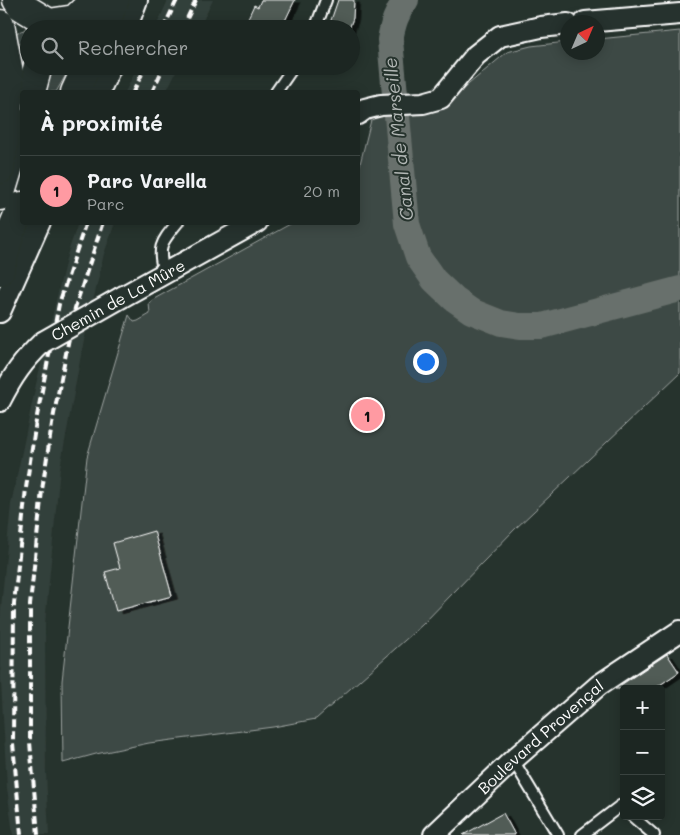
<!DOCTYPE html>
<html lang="fr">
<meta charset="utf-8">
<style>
:root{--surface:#1c2622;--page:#29322f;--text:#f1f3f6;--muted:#a0a5a5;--line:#3a4340;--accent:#ff9aa2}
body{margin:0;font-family:Mali,sans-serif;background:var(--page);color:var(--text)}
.controls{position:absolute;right:15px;bottom:15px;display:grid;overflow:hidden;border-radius:5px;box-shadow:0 2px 12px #0003}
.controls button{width:45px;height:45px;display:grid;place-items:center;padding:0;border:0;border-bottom:1px solid var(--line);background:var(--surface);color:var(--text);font:25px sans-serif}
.compass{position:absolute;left:560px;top:15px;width:45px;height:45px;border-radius:50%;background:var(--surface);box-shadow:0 2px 12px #0003;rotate:44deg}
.you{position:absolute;left:425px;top:361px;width:18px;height:18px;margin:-12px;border:4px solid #fff;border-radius:50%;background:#1a73e8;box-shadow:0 0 0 8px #1a73e833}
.badge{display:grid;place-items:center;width:32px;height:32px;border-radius:50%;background:var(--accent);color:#111;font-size:16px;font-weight:700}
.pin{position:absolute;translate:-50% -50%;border:2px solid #fff;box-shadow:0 1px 5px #0006}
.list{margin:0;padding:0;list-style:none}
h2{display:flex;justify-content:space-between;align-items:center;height:65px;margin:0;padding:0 20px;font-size:21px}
h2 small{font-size:16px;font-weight:400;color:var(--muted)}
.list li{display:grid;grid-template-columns:32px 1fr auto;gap:15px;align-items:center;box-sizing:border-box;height:70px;padding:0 20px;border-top:1px solid var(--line)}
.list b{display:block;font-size:19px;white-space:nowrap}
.list p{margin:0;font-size:16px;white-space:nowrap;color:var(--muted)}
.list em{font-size:16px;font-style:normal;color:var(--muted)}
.icon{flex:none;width:28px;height:28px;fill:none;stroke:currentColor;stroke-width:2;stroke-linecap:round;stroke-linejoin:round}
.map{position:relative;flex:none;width:680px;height:835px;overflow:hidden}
.search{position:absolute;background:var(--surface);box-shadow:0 2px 12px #0003;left:20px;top:20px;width:340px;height:55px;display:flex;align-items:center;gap:12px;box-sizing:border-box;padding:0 18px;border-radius:28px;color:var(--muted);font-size:19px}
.panel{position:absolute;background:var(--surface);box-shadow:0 2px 12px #0003;left:20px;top:90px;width:340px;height:135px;border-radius:5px}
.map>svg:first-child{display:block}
.built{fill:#333f3a}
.green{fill:#3e4944;stroke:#9ea4a2}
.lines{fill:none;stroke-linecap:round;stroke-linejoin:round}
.canal{stroke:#67706c;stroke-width:26}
.building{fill:#515c57;stroke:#fff;filter:url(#shadow)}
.service-casing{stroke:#fff;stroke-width:14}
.minor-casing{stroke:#fff;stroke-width:24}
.secondary-casing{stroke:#fff;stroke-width:31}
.motorway-casing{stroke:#fff;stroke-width:31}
.service{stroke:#26332d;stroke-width:10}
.minor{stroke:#26332d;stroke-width:20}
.secondary{stroke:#26332d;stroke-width:28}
.motorway{stroke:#26332d;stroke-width:28}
.rail{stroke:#fff;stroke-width:4;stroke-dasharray:8 4;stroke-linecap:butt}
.minor-bridge-casing{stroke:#fff;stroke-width:24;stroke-linecap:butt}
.minor-bridge{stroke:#26332d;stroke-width:20}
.labels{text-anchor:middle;stroke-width:4;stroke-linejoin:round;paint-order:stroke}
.street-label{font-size:16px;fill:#fff;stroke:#26332d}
.water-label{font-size:18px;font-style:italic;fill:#b3b8b6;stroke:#26332d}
</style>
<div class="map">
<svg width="680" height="835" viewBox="0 0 680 835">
<defs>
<filter id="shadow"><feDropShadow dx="5.5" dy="3" stdDeviation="0" flood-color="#0009"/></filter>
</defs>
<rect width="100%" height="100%" fill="#26332d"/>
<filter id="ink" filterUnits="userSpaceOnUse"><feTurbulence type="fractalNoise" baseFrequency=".02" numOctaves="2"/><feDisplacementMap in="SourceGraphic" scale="10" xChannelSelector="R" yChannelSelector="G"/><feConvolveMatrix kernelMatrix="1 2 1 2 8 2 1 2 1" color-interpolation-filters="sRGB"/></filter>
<g filter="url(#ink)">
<path class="built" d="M168,0H213L199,29H155Z
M138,66H179L166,92H125Z
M78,223H115L104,254L82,350L60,468L45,624L46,772L49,835H13L7,788L0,664V618L11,504L36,384L67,255Z"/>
<path class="green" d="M26,27L29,29V54L24,71L15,33L24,30Z
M680,31V373L515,529L422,625L316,719L273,727L149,743L96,754L63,763L62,681L87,457L129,315L134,322L138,321L150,314L149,303L154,299L292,223L358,222V172L373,112L457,94L507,52L531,46L567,42L568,52H598V39Z
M45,66H71L56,92H40Z"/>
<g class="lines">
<path class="canal" d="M406,0C396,13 393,24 390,40L407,224L418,257L434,280L454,299L471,311L501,323L520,326H542L680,289"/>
</g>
<path class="building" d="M261,0H295L281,29H243L254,5L258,7Z
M338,0H354L353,18L349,29H328Z
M154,531L172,596L116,611L105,572L120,568L113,543Z
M667,654L679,672L654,689H615Z
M503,813L515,835H463Z"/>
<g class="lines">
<g class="service-casing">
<path id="service" d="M315,29L326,0
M276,92L294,66
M164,275C158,246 159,245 178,222
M513,760L558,835
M632,816L654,835
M582,835L620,806L624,809"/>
</g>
<g class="minor-casing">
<g id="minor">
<path d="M585,22L680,14"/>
<path d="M126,29L137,0"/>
<path d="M99,92L111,66"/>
<path d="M358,114L365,109L381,105L423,103L441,98L476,55L500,36L541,27L568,24"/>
<path d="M122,297L257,222"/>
<path d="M0,312L40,222"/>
<path d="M0,401C12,377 23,361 43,342"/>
<path id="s1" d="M434,835L513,760L599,685L680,631"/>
</g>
</g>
<g class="secondary-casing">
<path id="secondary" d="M17,0L21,6L49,23L75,19L94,0
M104,29L115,0
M31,92L38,66
M75,92L87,66
M0,196L22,123
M0,271L10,234L22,206"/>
</g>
<g class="motorway-casing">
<path id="motorway" d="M0,24L10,78L7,126L0,170"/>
</g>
<use href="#service" class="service"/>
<use href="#minor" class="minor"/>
<use href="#secondary" class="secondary"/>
<use href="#motorway" class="motorway"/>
<path class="rail" d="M163,29L177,0
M182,29L196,0
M133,92L146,66
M152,92L164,66
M21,835L13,743L14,604L26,488L36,421L59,304L86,222
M38,835L30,742V605L42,490L52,424L75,308L103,222"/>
<g class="minor-bridge-casing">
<path id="minor-bridge" d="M43,342L122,297"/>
</g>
<use href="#minor-bridge" class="minor-bridge"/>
</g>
</g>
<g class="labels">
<g class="street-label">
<text transform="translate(118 300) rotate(-29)" y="6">Chemin de La Mûre</text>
<text dy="6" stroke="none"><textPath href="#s1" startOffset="145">Boulevard Provençal</textPath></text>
</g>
<g class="water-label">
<text transform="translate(399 139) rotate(-96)" y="6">Canal de Marseille</text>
</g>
</g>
</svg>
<div class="controls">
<button>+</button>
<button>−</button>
<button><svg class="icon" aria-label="layers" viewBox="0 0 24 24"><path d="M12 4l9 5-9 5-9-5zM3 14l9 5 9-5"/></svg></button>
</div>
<svg class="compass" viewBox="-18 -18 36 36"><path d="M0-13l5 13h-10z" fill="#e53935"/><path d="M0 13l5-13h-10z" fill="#a0a5a5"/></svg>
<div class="you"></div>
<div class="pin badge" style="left:367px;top:415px">1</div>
<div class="search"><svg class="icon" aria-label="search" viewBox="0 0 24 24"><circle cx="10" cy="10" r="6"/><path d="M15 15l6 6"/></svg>Rechercher</div>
<section class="panel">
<h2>À proximité<small></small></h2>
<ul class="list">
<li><span class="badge">1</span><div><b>Parc Varella</b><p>Parc</p></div><em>20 m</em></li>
</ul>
</section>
</div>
